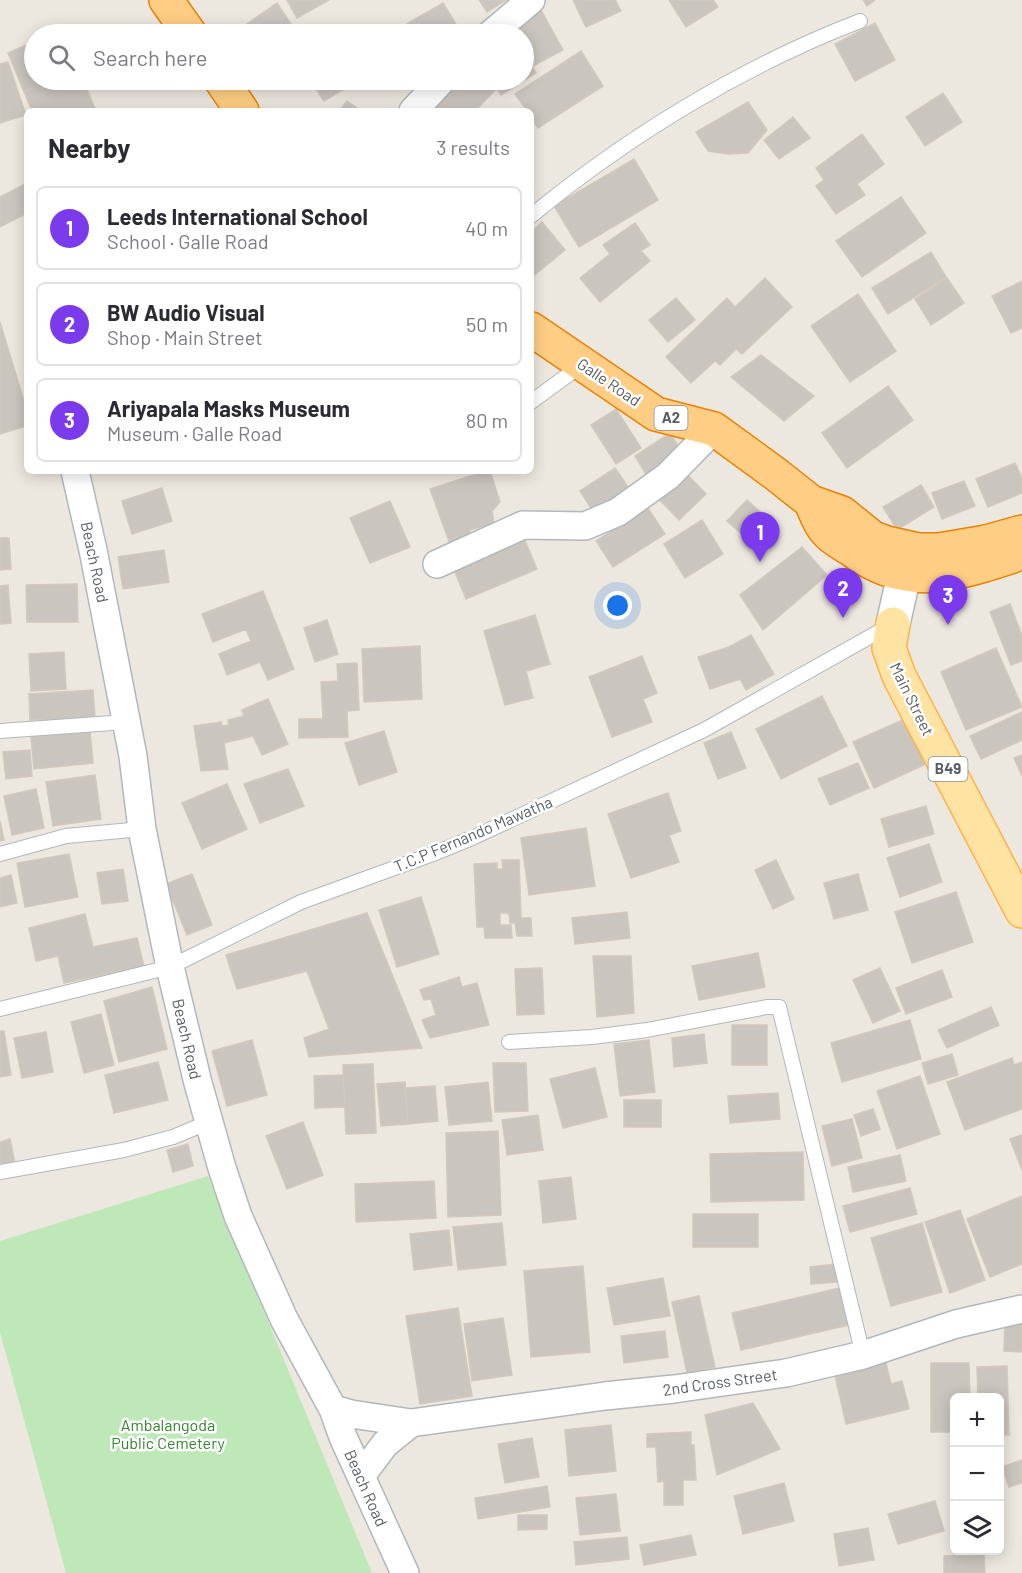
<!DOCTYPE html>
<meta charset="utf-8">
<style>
:root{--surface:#fff;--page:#f7f7f7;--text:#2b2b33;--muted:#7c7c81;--line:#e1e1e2;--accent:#7c3aed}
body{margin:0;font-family:Barlow,sans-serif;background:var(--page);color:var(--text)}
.controls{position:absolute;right:18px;bottom:18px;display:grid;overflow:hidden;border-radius:9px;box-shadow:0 3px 15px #0003}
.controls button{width:54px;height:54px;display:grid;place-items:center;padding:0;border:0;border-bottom:2px solid var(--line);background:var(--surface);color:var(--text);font:30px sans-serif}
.you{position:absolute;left:618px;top:606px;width:21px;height:21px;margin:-15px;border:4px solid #fff;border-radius:50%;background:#1a73e8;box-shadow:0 0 0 9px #1a73e833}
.badge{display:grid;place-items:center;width:39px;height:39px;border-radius:50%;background:var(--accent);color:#fff;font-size:20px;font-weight:700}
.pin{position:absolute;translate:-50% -50px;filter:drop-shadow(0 2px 3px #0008)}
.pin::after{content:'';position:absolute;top:32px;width:21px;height:18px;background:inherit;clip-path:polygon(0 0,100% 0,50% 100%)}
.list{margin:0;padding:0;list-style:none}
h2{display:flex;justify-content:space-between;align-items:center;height:78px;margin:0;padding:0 24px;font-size:26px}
h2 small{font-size:20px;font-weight:400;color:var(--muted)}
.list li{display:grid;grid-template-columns:39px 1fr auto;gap:18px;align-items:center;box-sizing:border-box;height:84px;margin:0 12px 12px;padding:0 12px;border:2px solid var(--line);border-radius:9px}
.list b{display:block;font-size:22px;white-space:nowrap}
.list p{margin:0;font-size:20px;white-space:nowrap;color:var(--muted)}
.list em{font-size:20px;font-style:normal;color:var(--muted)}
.icon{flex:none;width:33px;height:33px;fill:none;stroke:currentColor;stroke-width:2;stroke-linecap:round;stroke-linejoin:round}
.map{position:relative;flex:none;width:1022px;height:1573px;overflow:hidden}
.search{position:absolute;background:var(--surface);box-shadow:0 3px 15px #0003;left:24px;top:24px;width:510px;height:66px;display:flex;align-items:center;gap:15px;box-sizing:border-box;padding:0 21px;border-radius:33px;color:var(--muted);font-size:22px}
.panel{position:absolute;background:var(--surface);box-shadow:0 3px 15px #0003;left:24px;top:108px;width:510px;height:366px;border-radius:9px}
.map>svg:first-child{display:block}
.green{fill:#bfe8b8}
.building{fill:#cac5be;stroke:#d2c8bd;stroke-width:1.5}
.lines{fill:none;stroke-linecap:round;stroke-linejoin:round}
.lane-casing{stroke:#b2b7bc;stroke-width:16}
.street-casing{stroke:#b2b7bc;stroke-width:30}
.secondary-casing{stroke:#b1b7bc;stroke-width:36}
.primary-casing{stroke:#ffb146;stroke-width:36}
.highway-casing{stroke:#ec8100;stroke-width:36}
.lane{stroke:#fff;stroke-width:14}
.street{stroke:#fff;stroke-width:27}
.secondary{stroke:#fff;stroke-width:33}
.primary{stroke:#ffe3a2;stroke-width:33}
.highway{stroke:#ffce84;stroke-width:33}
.labels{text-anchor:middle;stroke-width:5;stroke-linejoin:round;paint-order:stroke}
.shield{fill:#fff;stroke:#8a8e91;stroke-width:1.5}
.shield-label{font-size:15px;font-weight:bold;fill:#585e62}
.street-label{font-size:16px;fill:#585e62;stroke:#fff}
.park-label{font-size:16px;fill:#34862c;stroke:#fff}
</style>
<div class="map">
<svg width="1022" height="1573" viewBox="0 0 1022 1573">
<rect width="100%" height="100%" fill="#ede8df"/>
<path class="green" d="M208,1176L372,1573H66L0,1332V1241Z"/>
<path class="building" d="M287,0H329L297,18Z
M479,0H506L487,12Z
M573,0H615L621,11L586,27Z
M669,0H713L718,7L686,27Z
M863,0H875L867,6Z
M277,3L295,30L288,34H250L244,26Z
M443,3L462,34H389Z
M541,10L563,50L533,66L524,49V34H515L511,27Z
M875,23L895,60L855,81L835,44Z
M235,26L242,34H224Z
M34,42V80H83L96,111H32L8,53Z
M581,51L603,86L538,128L531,118V111H527L515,94Z
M524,53L536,73L501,95L491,80H524Z
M8,62L26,115L0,123V64Z
M310,80H359L324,101Z
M383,80H406L389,89Z
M453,80H484L495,90L475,111H435L428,105Z
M943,93L962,122L925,146L906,117Z
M347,101L361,111H339Z
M748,102L767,130L748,153L728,154L708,151L696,132Z
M793,117L810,138L779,159L764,140Z
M862,134L884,164L857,184L865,195L836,214L816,186L824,180L816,168Z
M634,159L658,200L579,247L554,206Z
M27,183V213L0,227V197Z
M901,197L926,233L862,277L836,241Z
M542,222L565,250L531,278V232Z
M635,223L650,245L641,251L650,261L600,302L580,278L610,254L603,245Z
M931,252L946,277L888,314L872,288Z
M765,278L792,307L742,354L736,349L720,365L715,361L691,383L666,357L727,298L735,307Z
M947,278L964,303L931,325L915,299Z
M1022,281V328L1011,333L992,296Z
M858,294L896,351L850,382L811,326Z
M676,298L695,320L668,342L649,320Z
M0,322L27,411V426L0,434Z
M761,355L814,396L784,421L731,377Z
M888,386L913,420L847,468L822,433Z
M616,409L641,448L616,464L591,425Z
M670,433L683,454L647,476L635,456Z
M1015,463L1022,478V493L988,507L976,479Z
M615,468L632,493L596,516L580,491Z
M486,471H490L500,502L492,511L494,523L470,530L467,539L450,544L430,489Z
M684,471L706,494L679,520L657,497Z
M964,481L975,506L942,519L932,493Z
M921,485L934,507L897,530L883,507Z
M162,488L172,521L132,534L122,501Z
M747,500L773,523L754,545L727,521Z
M390,501L410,547L370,563L350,518Z
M648,508L665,534L613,567L596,541Z
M702,520L723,554L685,578L664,544Z
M523,536L537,569L466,599L452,565Z
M0,538H9L11,569L0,570Z
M802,547L827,575L763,630L740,595Z
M164,550L169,582L123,589L118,557Z
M77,584L78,622H27L26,585Z
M8,585L11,623L0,624V586Z
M263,591L294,669L268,680L260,662L227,675L219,654L251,641L246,629L213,642L202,614Z
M1010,604L1022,636V661L1011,665L990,612Z
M535,615L550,664L526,671L533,698L505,705L484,631Z
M327,620L338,654L315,662L304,628Z
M751,635L774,674L746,690L740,679L710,689L698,657L729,647Z
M420,646L422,699L364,702L362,649Z
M996,648L1022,707L966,730L941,672Z
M64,652L66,689L31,691L29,654Z
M642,656L657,693L643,699L652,722L612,737L589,677Z
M357,663L359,710L347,711L348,737L299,738V719H323L321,682L338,681L337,664Z
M93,690L95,717L30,720L29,694Z
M822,696L847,746L781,779L756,729Z
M268,699L288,744L262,755L253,736L224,743L228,769L201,771L194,726L221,722L222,726L229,725L228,720L244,716L242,710Z
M1022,712V740L981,759L970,736Z
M905,719L926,764L874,788L853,742Z
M90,731L93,763L34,769L31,737Z
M384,731L397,772L359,785L345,743Z
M731,732L746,768L718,779L704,743Z
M30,750L32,776L6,779L3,752Z
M1022,755V776L1014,758Z
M858,763L869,788L830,805L818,779Z
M288,769L304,806L260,823L244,784Z
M95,775L101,819L53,826L46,782Z
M227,784L247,829L202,849L182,803Z
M36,789L44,828L12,835L4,796Z
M668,793L681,831L669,835L679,862L631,878L608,814Z
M926,806L934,834L889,847L881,819Z
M0,821L4,840L0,841Z
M586,828L595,886L529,895L521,838Z
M929,844L942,882L900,897L887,858Z
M69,854L78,897L25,907L17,863Z
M502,860H519L521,918H531L532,936H517L515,923H510L509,913H500V925H511L512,938H485L484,927H477L474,864L497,863V869H503Z
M776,860L794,899L773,909L755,870Z
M123,869L128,901L102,904L97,873Z
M192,874L212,925L187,935L166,884Z
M858,874L868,910L834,919L824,883Z
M11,875L17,903L0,907V878Z
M956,892L973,942L912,963L895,912Z
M421,897L439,954L397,967L379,910Z
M627,912L630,938L575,944L572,918Z
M367,913L422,1048L309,1057L304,1038L329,1029L307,971L237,989L226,955Z
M85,914L93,947L137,938L144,966L64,983L58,956L36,961L29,928Z
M758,953L765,987L699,1000L692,966Z
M593,956H631L634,1013L597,1017Z
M542,968L544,1014L517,1015L515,969Z
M880,968L900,1011L873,1023L853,980Z
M942,970L952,997L906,1014L896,988Z
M459,977L462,987L477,983L489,1025L430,1038L422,1020L436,1015L431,999L424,1000L420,990Z
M152,987L167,1049L119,1062L104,1001Z
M991,1007L999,1025L947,1048L938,1030Z
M101,1014L114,1065L84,1073L71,1022Z
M910,1020L921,1059L842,1082L831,1043Z
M732,1025H767V1065H732Z
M0,1031H4L11,1075L0,1077Z
M46,1032L53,1072L22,1078L14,1038Z
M704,1034L707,1063L674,1067L672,1038Z
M252,1040L267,1095L227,1106L212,1051Z
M649,1040L655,1092L620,1096L614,1044Z
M952,1054L958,1075L928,1084L922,1063Z
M1012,1058L1014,1065L1022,1062V1109L965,1130L947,1082Z
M158,1062L168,1100L114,1113L105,1075Z
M493,1063H526L528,1111L495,1112Z
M373,1064L376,1133L346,1134L343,1065Z
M595,1068L607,1117L563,1128L550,1079Z
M343,1075L345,1107L315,1108L314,1076Z
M920,1076L940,1134L897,1149L877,1091Z
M405,1082L408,1124L381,1126L377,1084Z
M488,1082L492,1121L449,1125L445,1087Z
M435,1086L438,1121L408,1124L405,1088Z
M778,1093L780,1119L730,1123L728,1096Z
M624,1100H661V1127H624Z
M873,1109L880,1129L861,1136L854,1115Z
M538,1115L543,1150L507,1155L502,1120Z
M852,1119L862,1158L832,1166L822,1126Z
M303,1122L323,1175L287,1189L266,1136Z
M498,1131L501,1215L448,1217L446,1133Z
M1022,1135V1170L1010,1139Z
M10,1139L15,1164L0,1168V1142Z
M188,1144L193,1166L173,1172L167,1150Z
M803,1152L804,1200L711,1202L710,1154Z
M900,1155L906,1181L853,1192L848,1167Z
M571,1177L576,1219L543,1223L539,1181Z
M434,1181L436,1218L356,1222L355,1184Z
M910,1188L917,1214L850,1232L843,1206Z
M1022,1196V1264L990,1277L967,1219Z
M960,1210L985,1280L950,1293L925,1222Z
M693,1214H758V1247H693Z
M502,1223L506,1265L458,1270L453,1227Z
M922,1223L942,1292L891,1306L871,1238Z
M449,1230L452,1265L414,1270L410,1234Z
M837,1264L838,1282L811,1284L810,1267Z
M583,1266L590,1352L531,1357L524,1271Z
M663,1278L670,1316L614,1325L607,1288Z
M840,1288L849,1325L741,1350L732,1313Z
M699,1296L715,1367L687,1373L672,1302Z
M458,1308L472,1396L420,1404L406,1316Z
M503,1318L512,1375L472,1381L464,1324Z
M1005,1319L1022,1320V1352L1004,1351Z
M665,1331L668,1357L624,1363L621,1336Z
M885,1359L891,1384L902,1381L909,1409L846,1424L834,1371Z
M931,1363H969L970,1398H954V1432H931Z
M1007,1366L1009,1435H1000V1398H978L977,1367Z
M753,1403L780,1449L717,1475L705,1415Z
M611,1425L616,1471L569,1476L565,1430Z
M691,1432V1445H694L696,1480H683V1505H664V1481L658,1482L656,1447H647V1434Z
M532,1438L539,1477L505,1483L498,1444Z
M1022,1460V1483L1009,1487L1002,1467Z
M784,1483L794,1521L743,1534L734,1496Z
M547,1486L550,1507L478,1519L475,1498Z
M616,1494L620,1531L580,1535L576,1498Z
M935,1501L944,1531L898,1544L888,1514Z
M518,1515H547V1529L518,1530Z
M868,1528L874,1560L839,1566L834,1534Z
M691,1535L696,1555L644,1565L640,1545Z
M627,1537L629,1559L576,1565L574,1542Z
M984,1554L985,1573H944V1556Z"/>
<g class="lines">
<g class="lane-casing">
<path id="lane" d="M531,216C628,136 743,66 860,21
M531,402L583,364
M0,731L126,722
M0,854L66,836L142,829
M0,1009L170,967L301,902L433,854L472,838L704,730L889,626
M509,1042L592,1037L647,1030L767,1007H779L863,1355
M0,1172L124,1150L173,1137L209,1122"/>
</g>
<g class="street-casing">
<path id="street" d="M491,34L531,0
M413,111L442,80
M75,471L93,550L133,756L142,829L170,967L198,1083L222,1168L238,1216L284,1319L333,1409L343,1437L405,1573
M437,564L523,525L585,526L618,512L668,476L714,429
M333,1409L351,1414L411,1423L605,1396L674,1389L786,1373L863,1355L956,1324L1022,1309
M361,1476L385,1444L411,1423"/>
</g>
<g class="secondary-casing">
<path id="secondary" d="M893,624L904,575"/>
</g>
<g class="primary-casing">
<path id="primary" d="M893,624L889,648L899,676L1022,911"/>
</g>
<g class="highway-casing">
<path id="highway" d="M166,0L190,34
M221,80L242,111
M531,329L656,414L714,429L777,475L811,502L842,513L873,538L887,543L919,550H939L986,542L1022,532
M811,502C815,511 819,524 826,531C832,539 843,544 852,550C905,591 955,575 1013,556"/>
</g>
<use href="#lane" class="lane"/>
<use href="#street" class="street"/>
<use href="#secondary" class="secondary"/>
<use href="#primary" class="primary"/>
<use href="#highway" class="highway"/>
</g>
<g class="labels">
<g class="shield">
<rect x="654.5" y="406" width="33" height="24" rx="4.5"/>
<rect x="928.5" y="757" width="39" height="24" rx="4.5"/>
</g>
<g class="shield-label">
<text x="671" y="423">A2</text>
<text x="948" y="774">B49</text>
</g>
<g class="street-label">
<text transform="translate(609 382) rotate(34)" y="6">Galle Road</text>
<text transform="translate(95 562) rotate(78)" y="6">Beach Road</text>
<text transform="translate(912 699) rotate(64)" y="6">Main Street</text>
<text transform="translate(473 834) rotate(-23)" y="6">T.C.P Fernando Mawatha</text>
<text transform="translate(187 1039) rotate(77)" y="6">Beach Road</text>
<text transform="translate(720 1382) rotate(-8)" y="6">2nd Cross Street</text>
<text transform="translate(366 1488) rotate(66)" y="6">Beach Road</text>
</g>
<g class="park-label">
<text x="168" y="1431">Ambalangoda<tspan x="168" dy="18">Public Cemetery</tspan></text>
</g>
</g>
</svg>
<div class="controls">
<button>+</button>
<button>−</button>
<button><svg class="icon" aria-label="layers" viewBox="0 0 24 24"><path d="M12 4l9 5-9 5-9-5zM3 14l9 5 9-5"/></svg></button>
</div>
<div class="you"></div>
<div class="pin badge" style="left:760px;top:562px">1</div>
<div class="pin badge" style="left:843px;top:618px">2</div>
<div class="pin badge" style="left:948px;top:625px">3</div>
<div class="search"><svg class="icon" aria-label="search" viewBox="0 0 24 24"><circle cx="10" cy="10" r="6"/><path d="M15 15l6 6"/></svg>Search here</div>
<section class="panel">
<h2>Nearby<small>3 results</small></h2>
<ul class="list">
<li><span class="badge">1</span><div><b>Leeds International School</b><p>School · Galle Road</p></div><em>40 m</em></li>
<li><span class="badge">2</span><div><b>BW Audio Visual</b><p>Shop · Main Street</p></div><em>50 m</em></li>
<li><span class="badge">3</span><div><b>Ariyapala Masks Museum</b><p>Museum · Galle Road</p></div><em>80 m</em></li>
</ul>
</section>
</div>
